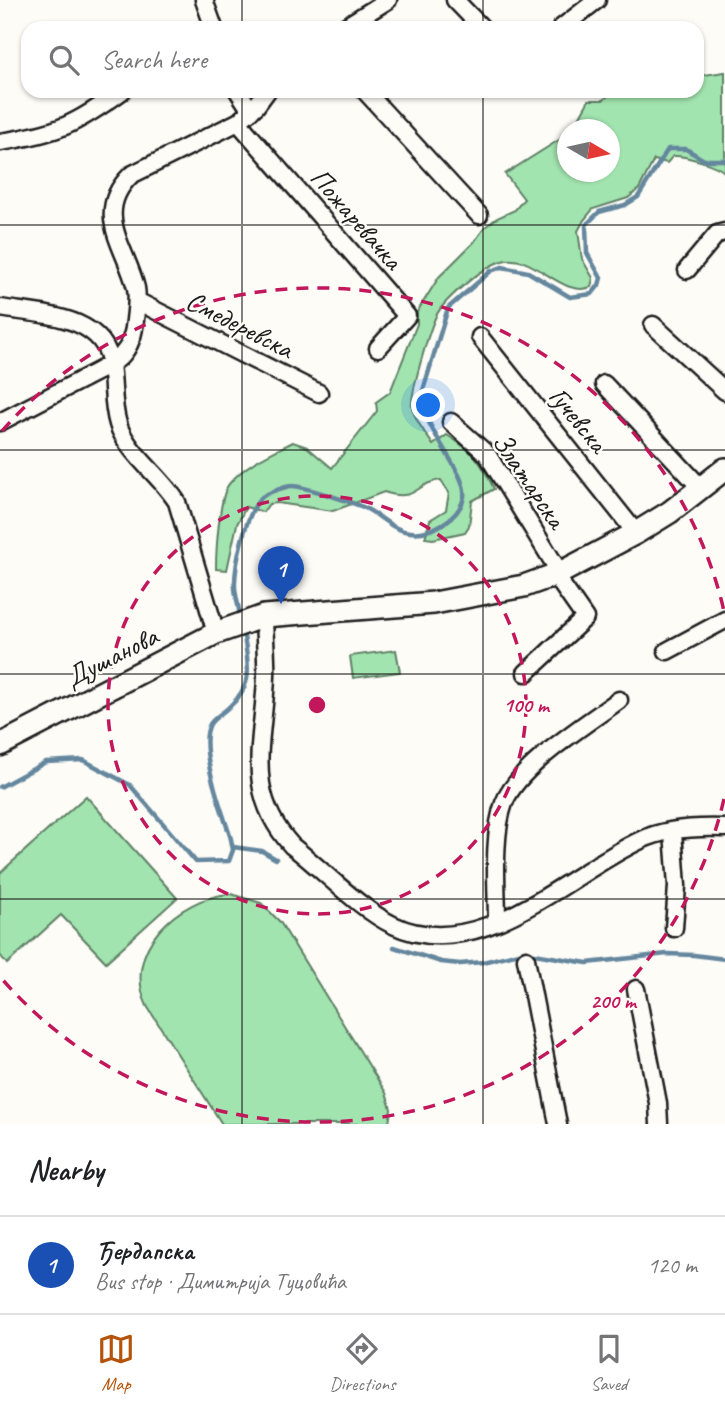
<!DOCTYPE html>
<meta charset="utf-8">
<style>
:root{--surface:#fff;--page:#f6f6f6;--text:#202124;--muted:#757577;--line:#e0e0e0;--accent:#b45309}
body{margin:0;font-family:Caveat,sans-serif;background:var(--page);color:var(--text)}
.compass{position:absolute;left:557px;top:119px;width:63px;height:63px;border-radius:50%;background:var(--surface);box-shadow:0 2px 5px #0004;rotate:99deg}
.you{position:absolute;left:429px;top:406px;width:24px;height:24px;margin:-18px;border:5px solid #fff;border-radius:50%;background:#1a73e8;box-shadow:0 0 0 10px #1a73e833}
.badge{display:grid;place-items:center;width:46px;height:46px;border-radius:50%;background:var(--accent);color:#fff;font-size:23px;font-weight:700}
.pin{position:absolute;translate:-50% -58px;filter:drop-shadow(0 2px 4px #0008)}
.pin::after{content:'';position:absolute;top:37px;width:24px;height:21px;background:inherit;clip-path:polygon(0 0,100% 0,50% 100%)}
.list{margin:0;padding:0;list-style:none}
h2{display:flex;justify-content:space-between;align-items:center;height:91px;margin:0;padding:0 28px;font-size:30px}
h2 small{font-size:23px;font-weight:400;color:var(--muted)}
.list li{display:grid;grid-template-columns:46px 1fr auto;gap:21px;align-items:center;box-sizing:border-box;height:98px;padding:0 28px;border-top:2px solid var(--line)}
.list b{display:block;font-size:26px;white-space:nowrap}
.list p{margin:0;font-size:23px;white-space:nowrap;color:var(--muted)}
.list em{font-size:23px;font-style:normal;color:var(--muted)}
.icon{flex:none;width:38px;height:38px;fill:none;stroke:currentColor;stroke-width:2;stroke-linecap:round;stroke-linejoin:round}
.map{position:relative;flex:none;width:725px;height:1124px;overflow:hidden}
.search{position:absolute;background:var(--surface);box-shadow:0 2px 5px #0004;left:21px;right:21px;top:21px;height:77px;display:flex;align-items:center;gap:18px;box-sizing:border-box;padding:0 24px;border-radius:21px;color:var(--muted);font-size:26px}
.sheet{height:189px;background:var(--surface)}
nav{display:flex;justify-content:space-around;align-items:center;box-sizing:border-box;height:98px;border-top:2px solid var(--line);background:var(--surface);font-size:19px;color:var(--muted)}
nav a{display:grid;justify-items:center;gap:4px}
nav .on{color:var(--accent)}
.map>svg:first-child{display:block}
.green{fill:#a2e4af;stroke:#5f8066;stroke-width:2}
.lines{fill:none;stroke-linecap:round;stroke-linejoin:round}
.stream{stroke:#65879e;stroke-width:4.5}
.minor-casing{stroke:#1c1c1c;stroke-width:21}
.tertiary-casing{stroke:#1c1c1c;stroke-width:26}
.minor{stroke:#fdfcf7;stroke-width:16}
.tertiary{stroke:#fdfcf7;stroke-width:21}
.grid{fill:none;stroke:#1c1c1c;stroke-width:2;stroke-opacity:0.55}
.ring{fill:none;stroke:#c2185b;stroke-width:3.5;stroke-dasharray:12 9}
.labels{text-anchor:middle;stroke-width:5;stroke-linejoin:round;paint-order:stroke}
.street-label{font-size:28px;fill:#1c1c1c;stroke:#fdfcf7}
.centre{fill:#c2185b;stroke:#fdfcf7;stroke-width:3.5}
.ring-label{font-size:21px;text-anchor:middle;font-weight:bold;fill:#c2185b;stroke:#fdfcf7;stroke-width:5;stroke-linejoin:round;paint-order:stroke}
</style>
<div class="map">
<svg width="725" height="1124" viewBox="0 0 725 1124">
<rect width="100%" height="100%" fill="#fdfcf7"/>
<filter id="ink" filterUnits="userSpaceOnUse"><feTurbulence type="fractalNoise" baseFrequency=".0143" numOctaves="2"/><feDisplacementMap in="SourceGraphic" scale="14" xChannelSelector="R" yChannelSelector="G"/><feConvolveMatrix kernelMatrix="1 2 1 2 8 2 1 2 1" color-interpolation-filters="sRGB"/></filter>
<g filter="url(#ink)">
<path class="green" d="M725,72V173C719,165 683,155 673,156L667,163L654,160L639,189L628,198L593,209L584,220L578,231L582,259L593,278L591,287C561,299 533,251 502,261C484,266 446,298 437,314C430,327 410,394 412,407C414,419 426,434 433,445L447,435C475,453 480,459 494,489L472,501L469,526L465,532L433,539L425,538L430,520L446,510L449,493L441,480C414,483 418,503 384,492L333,511L277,503L269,504L263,512L246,507L237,524L227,570L216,569C216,552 219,496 229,484C245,464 271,453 293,442L307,447L332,468L377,411L376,402L390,392L417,324V312L439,277L474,242L485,227L497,218L515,210L524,199L505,174L567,135L568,172H610V130L573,129L589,100H603L614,91H697V76Z
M396,650L400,672L353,678L350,656Z
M86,796L177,898L106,962L61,915L7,964L0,955V873Z
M231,894L261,903L280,922L386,1093L391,1109L389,1124H222L147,1006C121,951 178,897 231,894Z"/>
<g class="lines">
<path class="stream" d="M241,619C239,609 236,598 235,588C234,567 246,511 262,497C267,493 286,486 292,486C304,486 350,502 363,507C379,514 393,531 410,532C431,535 460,518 464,497C468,473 424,431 421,397L448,308L491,271L502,267L528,272L570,297L592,294L599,285L601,278L587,253L586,225L599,212L625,205L638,197L668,149H686L704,160H725
M0,787L46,762L83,760L130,785L196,862L229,861L233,850L231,839C223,812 197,749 210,724C214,718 225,711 230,706C255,684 248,661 243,631
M233,847L262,851L276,859
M394,947L441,962L460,964L483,962L523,952L587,963L667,954L694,955L725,959"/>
<g class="minor-casing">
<path id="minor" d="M204,0L214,28
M455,0L482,28
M343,28L388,0
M561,28L597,0
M238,91L251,111
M365,91L479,215
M238,122L407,316L378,348
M0,142C58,133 75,125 122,91
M687,270L717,234L725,232
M137,301L319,393
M0,308C40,315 104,314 111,365C114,385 112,405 118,424C127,453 161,476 177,502L216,633
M653,325L725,391
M480,337L636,533
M604,384L700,487
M0,422C27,408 54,394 81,380C95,372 112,366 122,355C131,345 134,333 135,320C136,310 138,299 136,288C126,247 92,213 131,175L238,122L256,106L267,91
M451,422L487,454L560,573
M264,616C264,636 267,656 266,676C264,741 242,791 292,846C322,869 361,910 393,925C479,966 567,874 641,840C666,828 698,827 725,828
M667,651L725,620
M526,673L585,618L555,575
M673,832L677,886L674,928
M497,922C497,887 492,836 504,803C518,766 587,724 619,700
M526,959L558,1124
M636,989L658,1103L659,1124"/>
</g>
<g class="tertiary-casing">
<path id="tertiary" d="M0,745L216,633L264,616L434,603L524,586L560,573L636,533L670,512L725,469"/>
</g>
<use href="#minor" class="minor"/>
<use href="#tertiary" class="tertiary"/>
</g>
</g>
<path class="grid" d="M242,0V28M483,0V28M242,91V1124M483,91V1124M0,225H725M0,450H725M0,674H725M0,899H725"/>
<g class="ring">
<circle cx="317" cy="705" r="209"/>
<path d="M724 799A418 418 0 0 1 2 979M2 431A418 418 0 0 1 724 611"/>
</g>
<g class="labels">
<g class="street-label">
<text transform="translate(357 218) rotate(49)" y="10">Пожаревачка</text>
<text transform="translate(240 324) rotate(27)" y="10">Смедеревска</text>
<text transform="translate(579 419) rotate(51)" y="10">Гучевска</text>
<text transform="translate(530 480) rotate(56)" y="10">Златарска</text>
<text transform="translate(111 656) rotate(-27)" y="10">Душанова</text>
</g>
</g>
<circle cx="317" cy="705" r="10" class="centre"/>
<g class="ring-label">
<text x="526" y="712">100 m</text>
<text x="613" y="1008">200 m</text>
</g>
</svg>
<svg class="compass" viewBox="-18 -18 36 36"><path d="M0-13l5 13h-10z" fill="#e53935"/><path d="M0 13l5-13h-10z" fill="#757577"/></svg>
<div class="you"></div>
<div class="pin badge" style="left:281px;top:604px;background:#1a4fb4">1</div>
<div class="search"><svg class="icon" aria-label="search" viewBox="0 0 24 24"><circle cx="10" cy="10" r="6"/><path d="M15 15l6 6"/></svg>Search here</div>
</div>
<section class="sheet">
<h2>Nearby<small></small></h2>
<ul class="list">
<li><span class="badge" style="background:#1a4fb4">1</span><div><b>Ђердапска</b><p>Bus stop · Димитрија Туцовића</p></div><em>120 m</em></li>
</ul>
</section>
<nav>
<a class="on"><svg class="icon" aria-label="map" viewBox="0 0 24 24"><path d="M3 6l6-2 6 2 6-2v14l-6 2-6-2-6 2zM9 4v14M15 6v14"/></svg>Map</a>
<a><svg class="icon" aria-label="directions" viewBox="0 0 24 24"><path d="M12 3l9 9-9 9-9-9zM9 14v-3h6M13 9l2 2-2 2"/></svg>Directions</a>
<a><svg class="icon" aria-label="saved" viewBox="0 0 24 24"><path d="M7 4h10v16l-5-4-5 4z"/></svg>Saved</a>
</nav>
